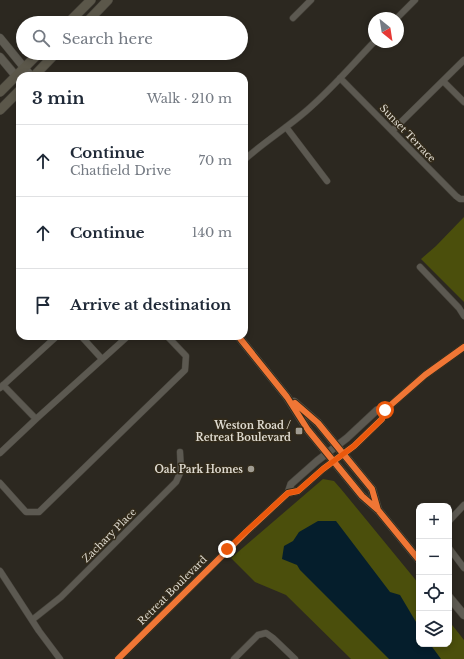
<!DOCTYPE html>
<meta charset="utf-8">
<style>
:root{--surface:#fff;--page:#f6f6f7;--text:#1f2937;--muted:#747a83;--line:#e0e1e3}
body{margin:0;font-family:"Libre Baskerville",serif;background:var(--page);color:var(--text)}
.controls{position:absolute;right:12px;bottom:12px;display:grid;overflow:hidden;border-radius:8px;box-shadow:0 2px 6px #0003}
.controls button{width:36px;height:36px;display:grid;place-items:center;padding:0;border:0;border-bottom:1px solid var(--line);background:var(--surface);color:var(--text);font:20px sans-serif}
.compass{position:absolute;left:368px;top:12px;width:36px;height:36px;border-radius:50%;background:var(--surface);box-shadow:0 2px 6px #0003;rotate:150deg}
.stop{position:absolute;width:12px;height:12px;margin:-9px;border:3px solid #ea580c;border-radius:50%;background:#fff}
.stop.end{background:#ea580c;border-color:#fff;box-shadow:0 1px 4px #0008}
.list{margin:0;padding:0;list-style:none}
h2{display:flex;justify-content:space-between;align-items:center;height:52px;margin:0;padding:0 16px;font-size:17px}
h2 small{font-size:13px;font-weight:400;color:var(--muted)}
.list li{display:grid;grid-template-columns:26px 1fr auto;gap:12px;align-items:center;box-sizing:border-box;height:72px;padding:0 16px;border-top:1px solid var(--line)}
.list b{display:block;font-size:15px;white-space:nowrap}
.list p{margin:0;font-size:13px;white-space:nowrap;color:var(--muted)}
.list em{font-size:13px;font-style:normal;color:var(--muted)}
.icon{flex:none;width:22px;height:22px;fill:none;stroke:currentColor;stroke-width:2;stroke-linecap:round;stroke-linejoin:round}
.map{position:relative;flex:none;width:464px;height:659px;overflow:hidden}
.search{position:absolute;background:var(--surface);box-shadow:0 2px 6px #0003;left:16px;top:16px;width:232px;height:44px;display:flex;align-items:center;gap:10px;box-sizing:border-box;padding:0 14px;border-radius:22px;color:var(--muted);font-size:15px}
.panel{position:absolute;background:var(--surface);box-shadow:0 2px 6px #0003;left:16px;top:72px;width:232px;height:268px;border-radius:12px}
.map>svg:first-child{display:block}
.green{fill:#4b4f0c}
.water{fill:#051e2c}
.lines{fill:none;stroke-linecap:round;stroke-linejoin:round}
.minor-casing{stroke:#48453d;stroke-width:7}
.tertiary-casing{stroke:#48453d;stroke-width:8}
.secondary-casing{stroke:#48453d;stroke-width:9}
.primary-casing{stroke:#48453d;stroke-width:10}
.minor{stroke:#5c5951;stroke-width:6}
.tertiary{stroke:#5c5951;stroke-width:7}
.secondary{stroke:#5e5b52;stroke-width:8}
.primary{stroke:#5b574a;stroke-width:9}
.cycleway-casing{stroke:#322a1a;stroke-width:8}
.cycleway{stroke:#f07635;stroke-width:6}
.route{stroke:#ea580c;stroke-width:5}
.poi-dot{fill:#a09c92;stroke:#322a1a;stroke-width:1.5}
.labels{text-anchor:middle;stroke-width:3;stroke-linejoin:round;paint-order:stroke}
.street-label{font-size:10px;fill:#dedad0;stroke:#322a1a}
.poi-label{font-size:10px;font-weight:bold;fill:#dedad0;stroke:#322a1a;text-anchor:end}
</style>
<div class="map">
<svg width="464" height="659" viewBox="0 0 464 659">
<rect width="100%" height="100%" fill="#2c2820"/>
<path class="green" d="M464,217V302L421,259L436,246Z
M323,479L334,481L341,489L419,584V644H449V621L464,640V659H351L286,595L255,582L231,558Z"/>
<path class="water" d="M318,521H336L390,592L400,595L419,627V644H430L441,659H389L300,570L297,565L282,559L284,546L293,541L299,532Z"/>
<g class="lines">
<g class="minor-casing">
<path id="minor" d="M293,18L311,0
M397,18L415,0
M340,78L456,196L460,199H464
M443,81L464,102
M286,127L327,181
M392,131L464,60
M244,160C263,143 285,129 305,112C330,91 351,66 374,42
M420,267L459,308L464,316
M81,336L102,359
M3,385L36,419
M0,388L57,336
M0,453L36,419L128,336
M0,483L26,512H39L185,370L186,356L167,336
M449,521L464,505
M449,548L464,568
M0,571L39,631L60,659
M32,620L61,597L176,482L181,471L180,452
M234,659L258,635L266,633L273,638L295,659"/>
</g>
<g class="tertiary-casing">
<path id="tertiary" d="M288,493L291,484L317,461L347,438L377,410H385
M118,659L246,532L288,493L298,491L323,469L354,446L382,419L385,410L425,375L464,347"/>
</g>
<g class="secondary-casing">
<path id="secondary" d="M0,38L31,76
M0,57L20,81
M238,336L287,397L308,430L362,496L378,510L419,560
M294,402L318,423L372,489L378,510
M449,597L464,615"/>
</g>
<g class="primary-casing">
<path id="primary" d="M68,23L91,0
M86,23L108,0
M34,76L56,53
M0,92L39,53
M0,110L20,90"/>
</g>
<use href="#minor" class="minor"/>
<use href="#tertiary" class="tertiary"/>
<use href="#secondary" class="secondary"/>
<use href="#primary" class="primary"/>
<g class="cycleway-casing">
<path id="cycleway" d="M238,336L287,397L308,430L362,496L378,510L419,560
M295,403L318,423L372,489L378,510
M118,659L246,532L288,493L298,491L323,469L354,446L382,419L385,410L425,375L464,347"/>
</g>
<use href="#cycleway" class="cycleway"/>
</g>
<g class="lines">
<path class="route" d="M227,549L288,493L298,491L323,469L354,446L382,419L385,410"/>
</g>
<g class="poi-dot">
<rect x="295" y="427" width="8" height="8" rx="2"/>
<circle cx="251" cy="469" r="4"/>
</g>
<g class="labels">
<g class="street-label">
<text transform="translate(408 133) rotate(46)" y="4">Sunset Terrace</text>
<text transform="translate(109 535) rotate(-45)" y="4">Zachary Place</text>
<text transform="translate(172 590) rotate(-45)" y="4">Retreat Boulevard</text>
</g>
<g class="poi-label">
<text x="291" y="429">Weston Road /<tspan x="291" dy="12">Retreat Boulevard</tspan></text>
<text x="243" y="473">Oak Park Homes</text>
</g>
</g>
</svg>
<div class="controls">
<button>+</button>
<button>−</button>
<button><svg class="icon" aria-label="locate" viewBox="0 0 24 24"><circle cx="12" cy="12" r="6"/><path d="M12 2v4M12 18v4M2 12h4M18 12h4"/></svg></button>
<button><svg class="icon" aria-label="layers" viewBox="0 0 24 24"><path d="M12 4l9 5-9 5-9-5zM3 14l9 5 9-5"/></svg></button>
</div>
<svg class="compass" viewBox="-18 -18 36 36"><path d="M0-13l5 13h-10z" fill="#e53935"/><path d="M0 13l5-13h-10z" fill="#747a83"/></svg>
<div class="stop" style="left:385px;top:410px"></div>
<div class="stop end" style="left:227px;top:549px"></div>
<div class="search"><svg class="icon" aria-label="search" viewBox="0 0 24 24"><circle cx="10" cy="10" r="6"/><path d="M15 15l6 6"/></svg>Search here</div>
<section class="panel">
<h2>3 min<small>Walk · 210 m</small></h2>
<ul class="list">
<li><svg class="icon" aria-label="ahead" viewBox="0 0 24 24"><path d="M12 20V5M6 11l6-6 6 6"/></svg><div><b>Continue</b><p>Chatfield Drive</p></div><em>70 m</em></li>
<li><svg class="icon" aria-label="ahead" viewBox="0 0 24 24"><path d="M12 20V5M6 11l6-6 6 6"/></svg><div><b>Continue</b></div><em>140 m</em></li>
<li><svg class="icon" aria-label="arrive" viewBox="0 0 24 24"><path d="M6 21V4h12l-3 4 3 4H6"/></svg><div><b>Arrive at destination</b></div></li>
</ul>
</section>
</div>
